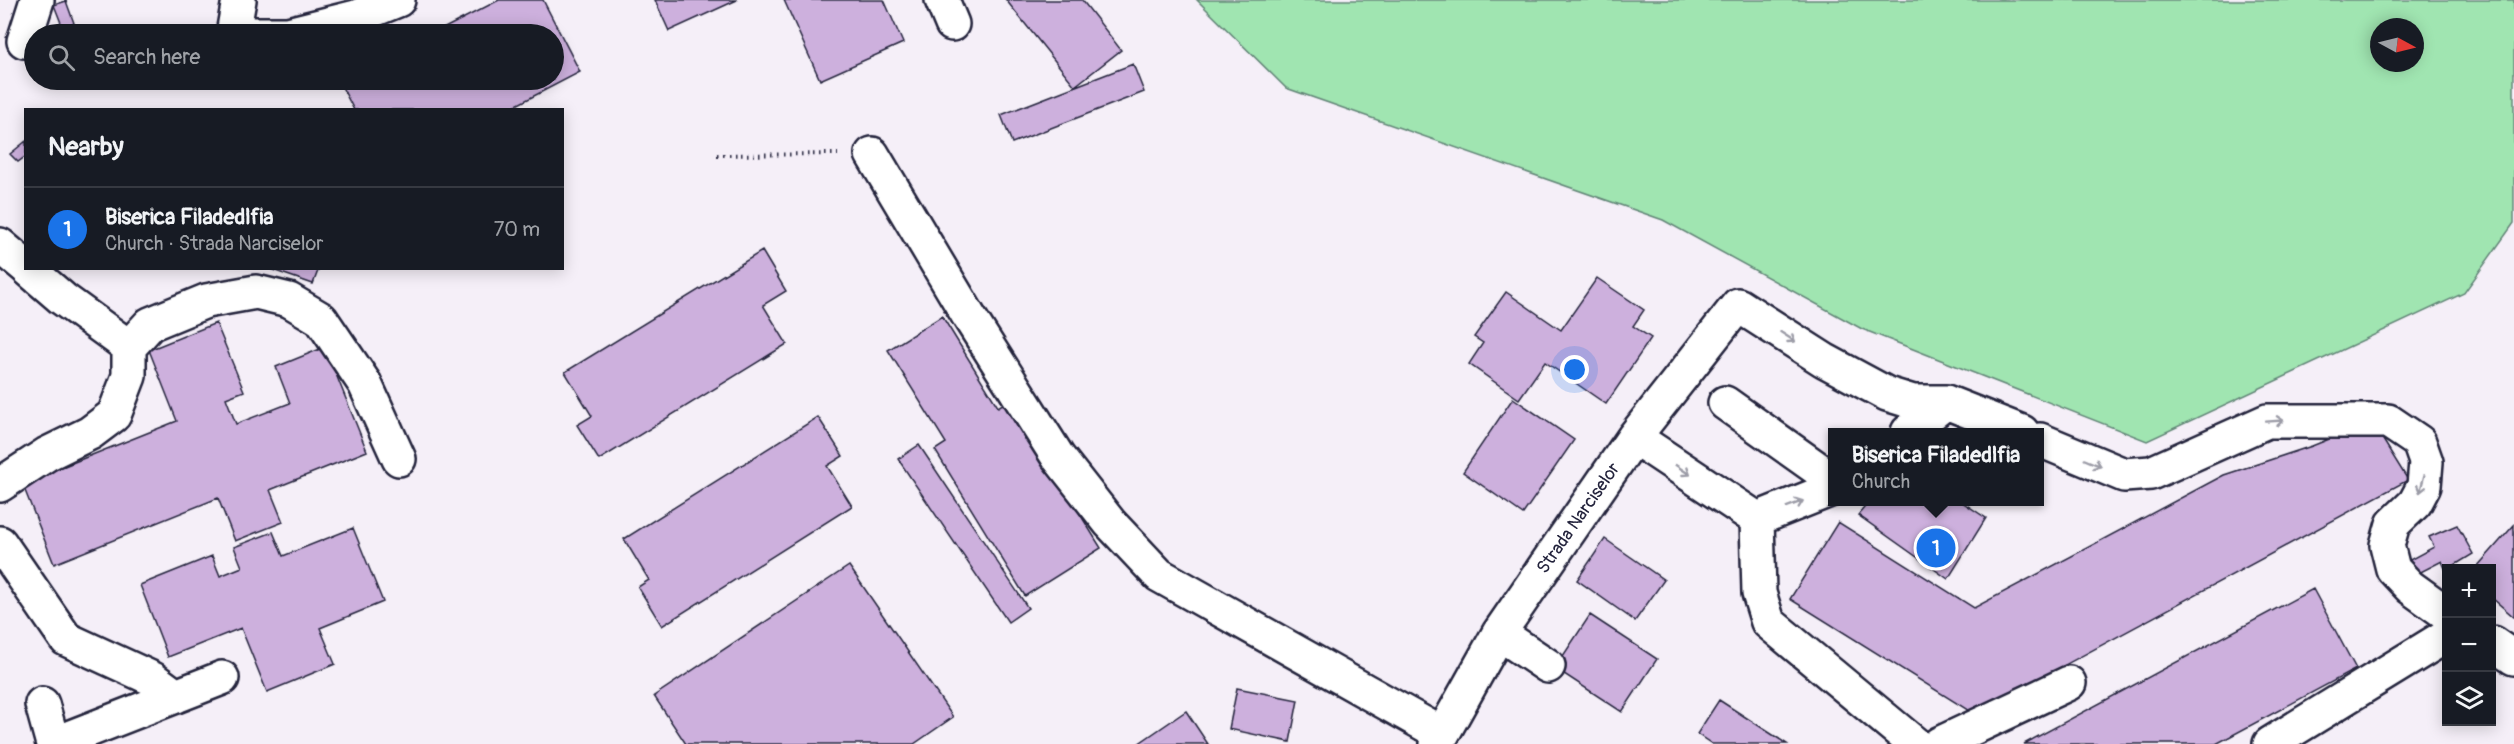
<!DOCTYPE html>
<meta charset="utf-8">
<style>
:root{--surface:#171b24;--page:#242831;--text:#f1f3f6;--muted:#9ea1a6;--line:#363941;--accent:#1a73e8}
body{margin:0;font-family:Pangolin,sans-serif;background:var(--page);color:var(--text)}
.controls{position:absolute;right:18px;bottom:18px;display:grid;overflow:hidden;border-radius:0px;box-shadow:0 3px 15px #0003}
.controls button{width:54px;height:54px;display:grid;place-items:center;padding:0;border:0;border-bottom:2px solid var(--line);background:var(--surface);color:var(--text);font:30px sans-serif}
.compass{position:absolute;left:2370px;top:18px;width:54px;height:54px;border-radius:50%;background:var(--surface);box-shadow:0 3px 15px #0003;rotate:97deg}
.you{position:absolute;left:1575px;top:370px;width:21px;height:21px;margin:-15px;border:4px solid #fff;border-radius:50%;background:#1a73e8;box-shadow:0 0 0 9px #1a73e833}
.badge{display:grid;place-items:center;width:39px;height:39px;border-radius:50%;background:var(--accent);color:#fff;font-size:20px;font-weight:700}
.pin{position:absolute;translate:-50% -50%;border:3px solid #fff;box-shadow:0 2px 6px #0006}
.popup{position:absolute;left:1828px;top:428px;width:216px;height:78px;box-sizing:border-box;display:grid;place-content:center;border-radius:0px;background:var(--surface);filter:drop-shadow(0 2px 4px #0005);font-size:20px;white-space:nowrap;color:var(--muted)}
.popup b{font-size:22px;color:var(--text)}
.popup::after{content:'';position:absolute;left:50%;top:100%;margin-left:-12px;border:12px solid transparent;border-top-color:var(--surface)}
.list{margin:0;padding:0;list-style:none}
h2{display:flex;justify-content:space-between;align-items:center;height:78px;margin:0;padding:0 24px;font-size:26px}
h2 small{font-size:20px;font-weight:400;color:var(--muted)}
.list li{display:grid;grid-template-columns:39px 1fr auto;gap:18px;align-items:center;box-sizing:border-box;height:84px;padding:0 24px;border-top:2px solid var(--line)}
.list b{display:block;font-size:22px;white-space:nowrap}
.list p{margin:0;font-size:20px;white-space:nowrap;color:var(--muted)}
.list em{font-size:20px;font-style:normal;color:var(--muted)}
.icon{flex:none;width:33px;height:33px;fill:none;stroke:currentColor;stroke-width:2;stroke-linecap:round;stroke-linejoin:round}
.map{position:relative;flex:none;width:2514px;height:744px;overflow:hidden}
.search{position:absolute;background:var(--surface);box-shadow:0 3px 15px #0003;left:24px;top:24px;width:540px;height:66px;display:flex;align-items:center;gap:15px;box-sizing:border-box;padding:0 21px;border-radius:33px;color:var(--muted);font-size:22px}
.panel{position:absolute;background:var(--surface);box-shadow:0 3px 15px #0003;left:24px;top:108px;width:540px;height:162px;border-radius:0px}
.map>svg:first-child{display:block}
.green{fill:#a0e5b1;stroke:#618476;stroke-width:1.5;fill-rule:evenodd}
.building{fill:#cdb0dd;stroke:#22223b;stroke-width:1.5}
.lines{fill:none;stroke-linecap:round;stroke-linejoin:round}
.minor-casing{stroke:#22223b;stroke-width:38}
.path{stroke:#22223b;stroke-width:4;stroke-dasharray:1.5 4.5;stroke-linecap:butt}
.minor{stroke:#fff;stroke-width:33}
.oneway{stroke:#9c9ca7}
.labels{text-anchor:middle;stroke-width:4.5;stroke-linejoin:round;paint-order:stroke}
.street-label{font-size:18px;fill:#22223b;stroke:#fff}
</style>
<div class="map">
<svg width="2514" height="744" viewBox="0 0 2514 744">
<rect width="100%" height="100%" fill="#f5eff8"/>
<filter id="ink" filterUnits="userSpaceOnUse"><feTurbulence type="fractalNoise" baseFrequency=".0167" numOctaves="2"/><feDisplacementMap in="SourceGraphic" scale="12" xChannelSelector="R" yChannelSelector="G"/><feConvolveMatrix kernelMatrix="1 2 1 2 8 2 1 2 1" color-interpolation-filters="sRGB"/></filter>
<g filter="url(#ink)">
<path class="green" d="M1197,0H2514V223L2464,293L2147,441L1862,329L1663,220L1286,88ZM2379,27H2415V63H2379Z"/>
<path class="building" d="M499,0H543L580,72L507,110H354L340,83L346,80H554V34H433Z
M655,0H737L669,31Z
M784,0H884L903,43L820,80Z
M1006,0H1082L1121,50L1075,86Z
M66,1L74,23L63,28L54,5Z
M1133,64L1144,92L1012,143L1001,115Z
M26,141V156L18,162L10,154Z
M762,251L786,291L763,305L787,344L599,460L577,425L592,416L565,372Z
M267,268H319L313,284Z
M1597,278L1644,310L1633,326L1651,338L1606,404L1545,362L1519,399L1469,364L1483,343L1474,337L1506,292L1561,330Z
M942,316L998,407L1009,400L1101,548L1025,596L935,450L946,443L888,350Z
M216,323L244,391L226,398L236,424L290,403L276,367L325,347L367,451L270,490L283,522L235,541L218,498L54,564L22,483L177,421L149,350Z
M1513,398L1574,440L1523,514L1463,472Z
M818,417L843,456L827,466L852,506L662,626L638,587L649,580L624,539Z
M2372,422L2408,480L1974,714L1790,599L1838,522L1974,608L2224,475L2312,446Z
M919,445L1028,608L1008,622L898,459Z
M1869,502H1962L1986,518L1948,579L1858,515Z
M2457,525L2473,554L2450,568H2446V571L2442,561L2411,577L2404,563L2434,547L2429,537Z
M2514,525V617L2492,598V568H2476Z
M353,528L383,602L320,628L335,664L267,692L241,628L168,657L140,585L212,556L220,576L242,567L234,547L273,532L283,556Z
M1605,539L1664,580L1635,621L1577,580Z
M849,566L953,717L914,744H686L654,696Z
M2313,589L2356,669L2216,744H2024Z
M1590,615L1657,659L1622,712L1555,668Z
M1237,688L1298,700L1290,742L1229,729Z
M1719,700L1787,744H1712L1697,734Z
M1186,711L1208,744H1138Z"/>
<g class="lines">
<g class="minor-casing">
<path id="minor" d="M942,0L952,24
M233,34L239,0
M243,34H288L356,17L398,0
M24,41L37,0
M872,154L968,315L1058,457L1110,523L1159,575L1442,734
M0,245L26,267
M27,268L63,299L129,347
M1725,403L1832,479
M1908,432L1946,402
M1634,437L1757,519
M2040,440L2124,475L2151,473L2267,421H2388L2419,442L2426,462L2424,486L2415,503L2393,524L2387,545L2393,569L2410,587L2446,613
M0,485L47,454L90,433L114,415L129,376V347L150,324L206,301L256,292L289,300L321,319L365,384L399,459
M1757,519L1759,593L1768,622L1915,744
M1757,519L1832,489
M0,543L66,639L153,679L176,696
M1499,633L1548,666
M2492,643L2514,658
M42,704L53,744
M53,744L222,678
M1437,744L1499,633L1634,437L1738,305L1824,360L1887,394L1913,402H1946L2022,432
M1939,744L2069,683
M2270,744L2446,636"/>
</g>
<path class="path" d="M717,155L838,154"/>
<use href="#minor" class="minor"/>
</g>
<defs><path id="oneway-shaft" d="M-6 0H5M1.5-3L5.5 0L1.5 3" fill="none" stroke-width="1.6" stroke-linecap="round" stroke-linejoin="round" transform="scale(1.5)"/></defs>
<g class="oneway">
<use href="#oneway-shaft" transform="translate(1788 337) rotate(33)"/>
<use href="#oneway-shaft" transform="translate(2275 421) rotate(-4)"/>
<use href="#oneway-shaft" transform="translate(2093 463) rotate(23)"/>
<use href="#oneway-shaft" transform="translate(1683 470) rotate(34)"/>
<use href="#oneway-shaft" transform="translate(2422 484) rotate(105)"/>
<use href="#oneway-shaft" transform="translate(1795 504) rotate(-21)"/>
</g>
</g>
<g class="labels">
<g class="street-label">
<text transform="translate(1578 518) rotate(-55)" y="6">Strada Narciselor</text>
</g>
</g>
</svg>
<div class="controls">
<button>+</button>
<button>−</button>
<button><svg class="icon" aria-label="layers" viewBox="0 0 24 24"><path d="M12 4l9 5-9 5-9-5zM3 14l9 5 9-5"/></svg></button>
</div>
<svg class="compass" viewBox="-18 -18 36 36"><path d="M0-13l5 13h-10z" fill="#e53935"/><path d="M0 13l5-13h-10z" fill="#9ea1a6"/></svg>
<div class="you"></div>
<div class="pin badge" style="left:1936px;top:548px">1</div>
<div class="popup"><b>Biserica Filadedlfia</b>Church</div>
<div class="search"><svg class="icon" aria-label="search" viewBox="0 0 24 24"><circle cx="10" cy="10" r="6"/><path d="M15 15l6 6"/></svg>Search here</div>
<section class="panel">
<h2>Nearby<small></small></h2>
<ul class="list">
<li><span class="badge">1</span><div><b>Biserica Filadedlfia</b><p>Church · Strada Narciselor</p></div><em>70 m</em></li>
</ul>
</section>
</div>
